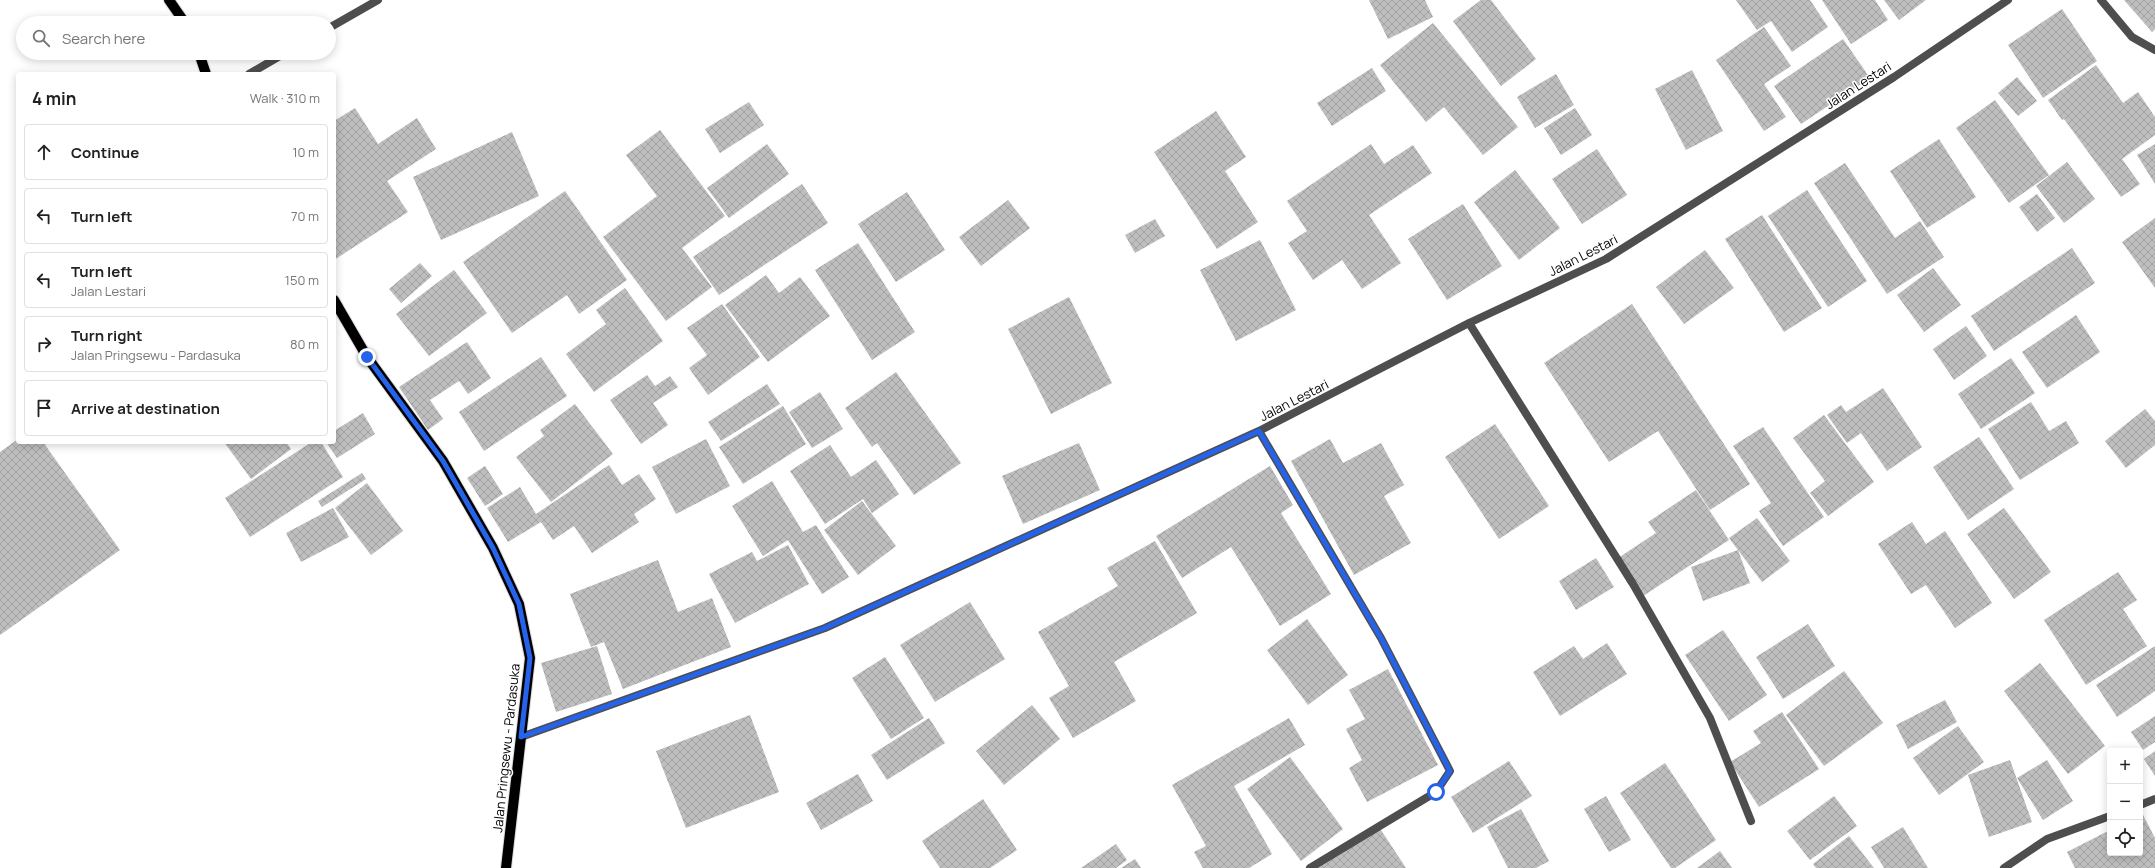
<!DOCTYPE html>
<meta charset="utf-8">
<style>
:root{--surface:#fff;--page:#f6f6f6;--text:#222;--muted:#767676;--line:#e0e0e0}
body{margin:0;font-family:Manrope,sans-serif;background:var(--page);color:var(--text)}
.controls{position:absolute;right:12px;bottom:12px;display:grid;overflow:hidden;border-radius:4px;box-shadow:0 2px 10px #0003}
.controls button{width:36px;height:36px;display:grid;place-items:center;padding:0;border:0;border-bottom:1px solid var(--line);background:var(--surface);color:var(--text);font:20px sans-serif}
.stop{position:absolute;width:12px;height:12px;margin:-9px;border:3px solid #2563eb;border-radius:50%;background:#fff}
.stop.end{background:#2563eb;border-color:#fff;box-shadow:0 1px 4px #0008}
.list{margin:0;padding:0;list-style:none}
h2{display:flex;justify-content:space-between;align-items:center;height:52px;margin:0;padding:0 16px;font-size:17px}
h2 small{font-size:13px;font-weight:400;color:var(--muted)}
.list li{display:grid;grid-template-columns:26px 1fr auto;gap:12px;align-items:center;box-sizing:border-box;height:56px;margin:0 8px 8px;padding:0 8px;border:1px solid var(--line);border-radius:4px}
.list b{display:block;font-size:15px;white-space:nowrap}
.list p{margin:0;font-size:13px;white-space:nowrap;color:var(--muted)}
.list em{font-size:13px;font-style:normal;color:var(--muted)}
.icon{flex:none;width:22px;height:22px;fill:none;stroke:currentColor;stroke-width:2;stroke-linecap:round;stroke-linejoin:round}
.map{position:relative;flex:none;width:2155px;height:868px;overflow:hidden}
.search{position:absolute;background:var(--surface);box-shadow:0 2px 10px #0003;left:16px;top:16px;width:320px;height:44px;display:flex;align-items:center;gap:10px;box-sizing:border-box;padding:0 14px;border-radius:22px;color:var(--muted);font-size:15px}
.panel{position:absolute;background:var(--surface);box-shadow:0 2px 10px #0003;left:16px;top:72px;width:320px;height:372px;border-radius:4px}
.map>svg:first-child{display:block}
.building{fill:url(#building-cross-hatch)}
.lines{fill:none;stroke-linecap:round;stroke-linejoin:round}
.primary-casing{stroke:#dbdbdb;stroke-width:12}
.street{stroke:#4e4e4e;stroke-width:8}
.primary{stroke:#000;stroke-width:10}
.route{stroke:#2563eb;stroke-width:5}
.labels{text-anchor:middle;stroke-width:3;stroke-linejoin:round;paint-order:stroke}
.street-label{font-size:13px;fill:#000;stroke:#fff}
</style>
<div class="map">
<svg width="2155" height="868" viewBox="0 0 2155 868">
<defs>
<pattern id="building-cross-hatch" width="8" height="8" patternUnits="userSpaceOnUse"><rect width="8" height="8" fill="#bebebe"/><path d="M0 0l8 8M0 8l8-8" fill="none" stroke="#a2a2a2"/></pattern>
</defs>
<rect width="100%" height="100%" fill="#fff"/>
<path class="building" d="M1369,0H1425L1433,17L1388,39Z
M1481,0H1491L1536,59L1501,86L1453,21Z
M1736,0H1810L1828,27L1792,52L1771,21L1757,30Z
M1822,0H1875L1888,20L1851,44Z
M1884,0H1926L1899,20Z
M2124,0H2155V29L2152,32Z
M2062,9L2097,61L2043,98L2008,45Z
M1433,23L1518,127L1483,155L1444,107L1426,122L1380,65Z
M1764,27L1791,66L1764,84L1786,117L1764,131L1716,60Z
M1843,39L1870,78L1801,124L1774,86Z
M2096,65L2123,103L2138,92L2155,117V135L2122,159L2140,184L2121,197L2064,119L2062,120L2048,100Z
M1372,68L1386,91L1332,126L1317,103Z
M1692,70L1723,131L1686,150L1655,89Z
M1556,74L1574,105L1535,128L1517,97Z
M2017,77L2037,101L2018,116L1998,93Z
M1995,100L2049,175L2009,203L1956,128Z
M749,102L764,125L720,153L705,129Z
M355,108L378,144L417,118L436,149L387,181L408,212L334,260V121Z
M1575,108L1592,135L1561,155L1544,128Z
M1216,111L1246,157L1225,171L1258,222L1217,249L1154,152Z
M660,130L725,216L682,248L712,287L666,321L603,237L657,196L626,155Z
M512,132L539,196L441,240L413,177Z
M1939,139L1976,197L1927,228L1890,171Z
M767,144L789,174L729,218L707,188Z
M1371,144L1384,164L1413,145L1432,173L1369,215L1401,263L1362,289L1342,260L1313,280L1288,243L1307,231L1287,201Z
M2155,144V184L2137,155Z
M1597,149L1627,195L1582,224L1552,179Z
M2067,162L2095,199L2064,223L2036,186Z
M1845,163L1895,238L1920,221L1944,257L1887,294L1814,183Z
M1515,170L1560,228L1519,260L1474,202Z
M802,184L828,223L719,295L693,257Z
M1807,190L1867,281L1828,307L1768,216Z
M565,191L627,280L579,314L567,295L512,333L463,262Z
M907,192L945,250L896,282L858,224Z
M2037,194L2055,218L2037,232L2019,207Z
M1008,200L1030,228L981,266L959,237Z
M1463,204L1502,266L1447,300L1408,239Z
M1762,215L1822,308L1784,332L1725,239Z
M2155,218V288L2122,242Z
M1155,219L1165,236L1135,253L1125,235Z
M1260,240L1296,310L1236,341L1200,270Z
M858,243L915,332L872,360L815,270Z
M2072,248L2095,283L1994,351L1971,316Z
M1705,250L1734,288L1684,324L1656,287Z
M420,263L432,276L401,303L389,289Z
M1933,268L1961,305L1924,332L1897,295Z
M454,270L487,313L429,356L396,314Z
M766,275L779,293L800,277L830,316L768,362L725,305Z
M625,288L663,341L594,392L566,354L606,324L596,310Z
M1069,297L1112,383L1051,414L1008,329Z
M722,304L760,357L708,395L689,368L707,355L687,328Z
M1632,304L1750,484L1710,510L1658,431L1609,462L1544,363Z
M2076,315L2100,352L2047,388L2022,352Z
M1966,326L1987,356L1954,380L1933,349Z
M467,342L491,378L468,394L459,381L430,400L443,419L428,430L399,387Z
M541,357L567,396L484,451L459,412Z
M2011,358L2035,393L1981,429L1958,394Z
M896,372L961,463L914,495L877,443L872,447L845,408Z
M647,375L655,386L670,376L678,387L653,403L668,425L641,444L610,400Z
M767,384L780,404L721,441L708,422Z
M1883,388L1922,447L1887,471L1861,433L1847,443L1827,415L1841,405L1846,412Z
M820,392L843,429L812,448L789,412Z
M2031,402L2049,431L2066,421L2079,443L2020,480L1988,429Z
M575,404L613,454L551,502L516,457L544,436L540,430Z
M783,406L806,444L743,484L719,447Z
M2145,409L2155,421V445L2126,468L2105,441Z
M363,413L375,434L337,458L326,442H334V431Z
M1824,415L1874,482L1828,516L1810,493L1825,481L1793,438Z
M1495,424L1549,506L1499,539L1445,457Z
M1763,427L1824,517L1783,546L1759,511L1771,503L1733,446Z
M1979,437L2014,489L1968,520L1933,467Z
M18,439V442H43L120,550L0,635V452Z
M706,439L730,486L676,514L652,467Z
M1330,439L1343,463L1381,443L1404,485L1384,496L1411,543L1354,575L1291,461Z
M224,442H286L291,449L251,479Z
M312,442H321L343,477L250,537L225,498Z
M1079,443L1100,490L1023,524L1002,476Z
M830,445L851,477L876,460L899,494L872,513L863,499L825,524L790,471Z
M609,465L622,485L639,474L656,499L634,514L639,522L592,553L574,526L553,540L541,522L508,542L487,508L520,487L536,514Z
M485,466L503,494L485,506L467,478Z
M1270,466L1293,505L1281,513L1331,594L1280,626L1231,547L1182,578L1156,536Z
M362,473L366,479L322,507L318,501Z
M772,481L803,532L816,525L849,577L822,594L788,540L763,556L732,506Z
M367,483L403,531L371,555L335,508Z
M1696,490L1729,540L1643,596L1618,558L1656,533L1648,522Z
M862,501L896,546L858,575L824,530Z
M333,508L349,537L301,562L286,533Z
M2004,508L2051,572L2014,599L1967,534Z
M1757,518L1790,561L1762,582L1738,550L1750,583L1703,601L1691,567L1738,550L1729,538Z
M1912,522L1926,544L1945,531L1992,603L1955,628L1926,585L1911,594L1878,544Z
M1155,541L1197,613L1114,662L1136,701L1073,738L1049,698L1069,686L1038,632L1118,586L1107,568Z
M788,545L809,584L735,623L709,574L752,552L757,561Z
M1596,558L1614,587L1576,610L1559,581Z
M658,560L678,612L712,598L731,647L623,689L604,642L591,647L570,594Z
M2118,572L2137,600L2123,609L2147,646L2086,685L2044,620Z
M970,602L1005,659L935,702L900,645Z
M1307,619L1348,675L1308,705L1267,650Z
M1808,624L1835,666L1783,699L1756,657Z
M1723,630L1767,695L1729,721L1685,655Z
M1607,643L1627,674L1560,716L1533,672L1574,646L1583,659Z
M597,646L612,694L556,712L541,663Z
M2155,646V691L2117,717L2096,685Z
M885,657L924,718L891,739L852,678Z
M2040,663L2105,746L2068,774L2004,691Z
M1388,669L1438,765L1367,802L1349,768L1362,760L1346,729L1365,719L1349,690Z
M1844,671L1883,723L1824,766L1786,715Z
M1945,700L1957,722L1908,749L1896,725Z
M1032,705L1060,739L1004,785L976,751Z
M1782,712L1819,769L1759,807L1730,762L1761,743L1753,731Z
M750,715L779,792L686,828L656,751Z
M2155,716V742L2143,750L2131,732Z
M929,718L945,743L887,780L871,755Z
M1289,718L1305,745L1234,786L1272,854L1249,868H1203L1194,852L1206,846L1172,785Z
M1958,726L1984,762L1939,795L1913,758Z
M2155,751V776L2144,759Z
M1290,757L1343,829L1301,861L1247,789Z
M2010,760L2032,822L1989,837L1968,775Z
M2047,760L2073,801L2043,820L2017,778Z
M1509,761L1532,796L1473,833L1451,797Z
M1665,763L1716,840L1675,868H1671L1620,793Z
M858,774L873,801L821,830L806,803Z
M1606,796L1631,840L1609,852L1584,809Z
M1834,796L1857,826L1810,860L1787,831Z
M983,799L1017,850L990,868H940L922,841Z
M1521,809L1549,861L1536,868H1508L1487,827Z
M2142,813L2155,838V868H2075L2067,852L2110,830V853H2140V814Z
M1379,827L1406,868H1315Z
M1903,827L1928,868H1884L1871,847Z
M1849,836L1874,868H1816L1813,864Z
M1116,844L1127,860L1116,868H1081Z
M1720,851L1732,868H1697Z
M1135,859L1141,868H1121Z"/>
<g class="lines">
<g class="primary-casing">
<path id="primary" d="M169,0L185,23
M199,53L206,74
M334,300L367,357L443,461L493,548L519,604L530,658L506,868"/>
</g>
<path class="street" d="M2101,0L2132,37L2155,50
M329,28L378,0
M249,74L285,53
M1469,323L1633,584L1710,718L1751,821
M1259,431L1381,638L1450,771L1436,792L1310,868
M521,737L825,628L1259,431L1469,323L1606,259L1894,77L2008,0
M2140,805L2155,799
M2004,868L2047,839L2110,816"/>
<use href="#primary" class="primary"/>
</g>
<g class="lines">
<path class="route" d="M367,357L443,461L493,548L519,604L530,658L521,737L825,628L1259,431L1381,638L1450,771L1436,792"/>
</g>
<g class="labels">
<g class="street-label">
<text transform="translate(1858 85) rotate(-33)" y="5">Jalan Lestari</text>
<text transform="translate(1583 255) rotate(-27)" y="5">Jalan Lestari</text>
<text transform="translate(1294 400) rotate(-27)" y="5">Jalan Lestari</text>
<text transform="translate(506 748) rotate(-84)" y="5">Jalan Pringsewu - Pardasuka</text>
</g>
</g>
</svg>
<div class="controls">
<button>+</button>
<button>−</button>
<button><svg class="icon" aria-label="locate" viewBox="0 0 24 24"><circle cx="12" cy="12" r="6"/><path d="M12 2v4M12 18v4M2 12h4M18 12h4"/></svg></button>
</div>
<div class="stop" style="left:1436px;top:792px"></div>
<div class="stop end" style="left:367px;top:357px"></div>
<div class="search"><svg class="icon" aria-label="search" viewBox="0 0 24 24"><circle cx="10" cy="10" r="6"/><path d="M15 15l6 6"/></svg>Search here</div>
<section class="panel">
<h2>4 min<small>Walk · 310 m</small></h2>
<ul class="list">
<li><svg class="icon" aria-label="ahead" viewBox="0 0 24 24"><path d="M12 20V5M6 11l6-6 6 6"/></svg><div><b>Continue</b></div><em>10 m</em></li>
<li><svg class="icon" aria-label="left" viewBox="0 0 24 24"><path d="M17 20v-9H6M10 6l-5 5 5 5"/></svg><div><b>Turn left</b></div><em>70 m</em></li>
<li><svg class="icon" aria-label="left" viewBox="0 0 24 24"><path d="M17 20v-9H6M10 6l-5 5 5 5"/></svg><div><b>Turn left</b><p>Jalan Lestari</p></div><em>150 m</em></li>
<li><svg class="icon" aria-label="right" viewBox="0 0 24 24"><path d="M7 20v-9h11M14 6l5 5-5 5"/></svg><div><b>Turn right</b><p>Jalan Pringsewu - Pardasuka</p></div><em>80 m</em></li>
<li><svg class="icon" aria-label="arrive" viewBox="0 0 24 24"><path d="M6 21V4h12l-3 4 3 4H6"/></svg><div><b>Arrive at destination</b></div></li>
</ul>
</section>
</div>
